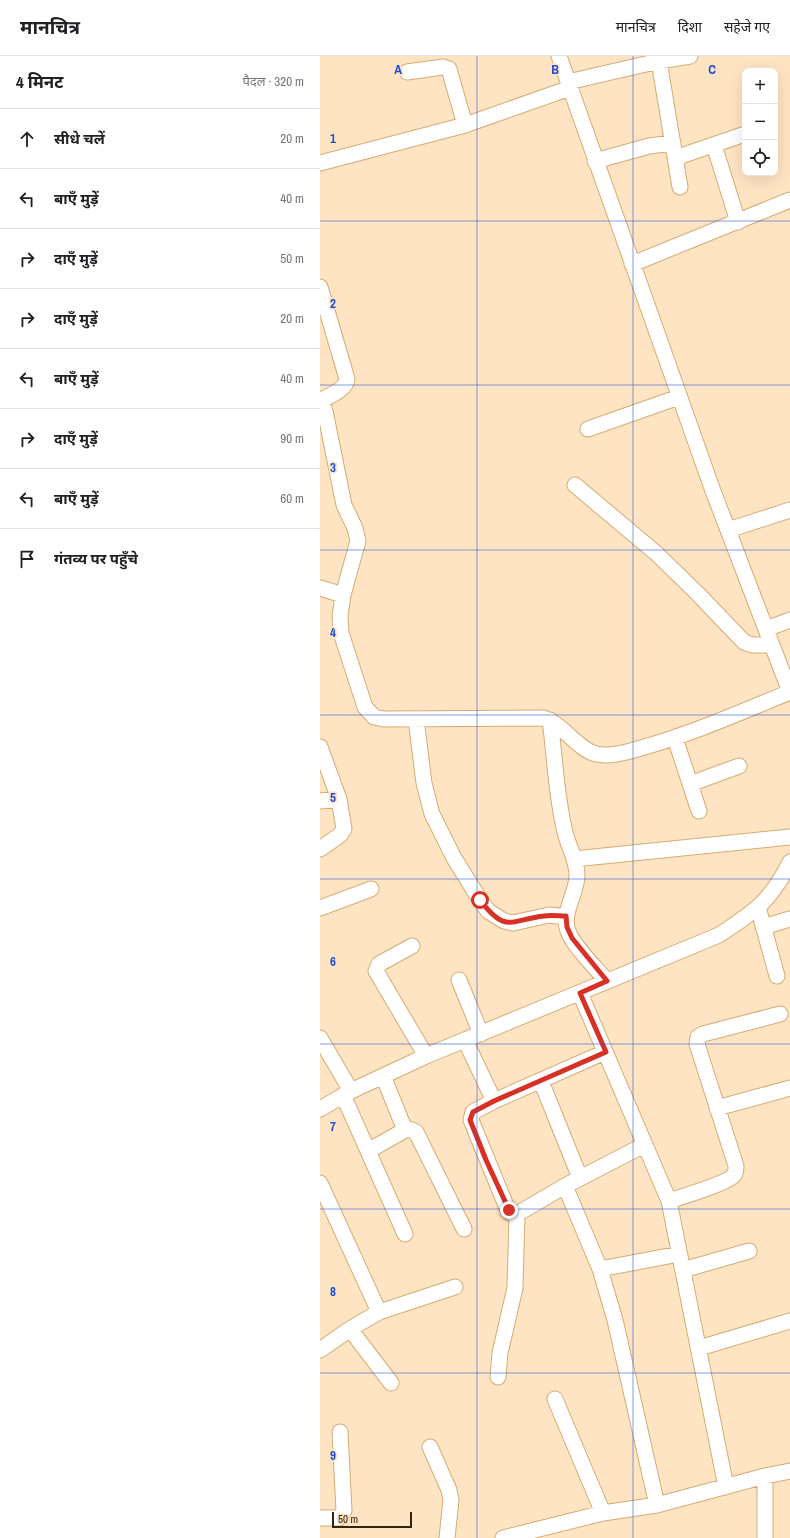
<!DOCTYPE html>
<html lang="hi">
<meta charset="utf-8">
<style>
:root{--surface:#fff;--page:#f6f6f6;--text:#202124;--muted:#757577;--line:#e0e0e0}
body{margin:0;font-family:"Archivo Narrow","Noto Sans Devanagari",sans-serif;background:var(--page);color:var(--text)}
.controls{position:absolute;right:12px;top:12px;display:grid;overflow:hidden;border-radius:8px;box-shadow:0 4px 16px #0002}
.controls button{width:36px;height:36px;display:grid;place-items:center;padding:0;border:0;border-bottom:1px solid var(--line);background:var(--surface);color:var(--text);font:20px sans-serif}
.scale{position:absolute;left:12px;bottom:10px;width:80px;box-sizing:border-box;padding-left:4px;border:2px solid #34240d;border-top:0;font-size:11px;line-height:14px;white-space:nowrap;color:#34240d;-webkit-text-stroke:3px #ffe4c3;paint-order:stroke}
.stop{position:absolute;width:12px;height:12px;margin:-9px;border:3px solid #d93025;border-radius:50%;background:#fff}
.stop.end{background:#d93025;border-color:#fff;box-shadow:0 1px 4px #0008}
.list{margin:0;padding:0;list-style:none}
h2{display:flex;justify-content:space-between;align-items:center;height:52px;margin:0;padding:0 16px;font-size:17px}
h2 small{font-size:13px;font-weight:400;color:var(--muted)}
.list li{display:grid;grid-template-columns:26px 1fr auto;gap:12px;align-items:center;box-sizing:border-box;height:60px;padding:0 16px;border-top:1px solid var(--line)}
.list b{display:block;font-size:15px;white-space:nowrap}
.list em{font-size:13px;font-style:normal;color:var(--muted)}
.icon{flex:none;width:22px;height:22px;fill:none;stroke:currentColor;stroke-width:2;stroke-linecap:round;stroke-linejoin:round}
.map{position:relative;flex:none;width:470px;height:1482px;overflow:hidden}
header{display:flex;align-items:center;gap:24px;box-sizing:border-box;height:56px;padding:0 20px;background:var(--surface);border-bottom:1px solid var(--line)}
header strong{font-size:19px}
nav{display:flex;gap:22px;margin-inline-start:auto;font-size:14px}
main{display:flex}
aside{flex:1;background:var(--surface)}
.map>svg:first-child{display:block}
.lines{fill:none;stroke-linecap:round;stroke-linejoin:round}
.minor-casing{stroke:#d5ab74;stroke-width:17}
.minor{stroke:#fff;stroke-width:15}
.route{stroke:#d93025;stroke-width:5}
.grid{fill:none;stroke:#1d4ed8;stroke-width:1;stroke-opacity:0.55}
.grid-label{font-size:13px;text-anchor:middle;font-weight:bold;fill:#1d4ed8;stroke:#ffe4c3;stroke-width:3.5;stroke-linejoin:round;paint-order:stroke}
</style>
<header>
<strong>मानचित्र</strong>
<nav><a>मानचित्र</a><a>दिशा</a><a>सहेजे गए</a></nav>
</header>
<main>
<aside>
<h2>4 मिनट<small>पैदल · 320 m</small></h2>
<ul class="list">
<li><svg class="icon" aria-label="ahead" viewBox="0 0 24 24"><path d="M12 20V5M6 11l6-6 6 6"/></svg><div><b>सीधे चलें</b></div><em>20 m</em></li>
<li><svg class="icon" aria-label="left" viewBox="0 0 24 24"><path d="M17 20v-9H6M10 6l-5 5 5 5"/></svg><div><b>बाएँ मुड़ें</b></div><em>40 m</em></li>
<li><svg class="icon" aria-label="right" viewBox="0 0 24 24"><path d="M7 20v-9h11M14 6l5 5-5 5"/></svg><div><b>दाएँ मुड़ें</b></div><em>50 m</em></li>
<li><svg class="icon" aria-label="right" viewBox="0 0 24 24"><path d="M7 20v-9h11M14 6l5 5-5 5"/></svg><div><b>दाएँ मुड़ें</b></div><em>20 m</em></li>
<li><svg class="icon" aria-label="left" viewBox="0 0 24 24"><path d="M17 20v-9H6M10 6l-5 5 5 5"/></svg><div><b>बाएँ मुड़ें</b></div><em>40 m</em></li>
<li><svg class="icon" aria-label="right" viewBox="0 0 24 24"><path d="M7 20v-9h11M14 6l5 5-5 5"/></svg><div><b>दाएँ मुड़ें</b></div><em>90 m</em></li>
<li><svg class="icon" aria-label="left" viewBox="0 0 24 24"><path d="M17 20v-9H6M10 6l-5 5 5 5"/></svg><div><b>बाएँ मुड़ें</b></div><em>60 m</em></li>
<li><svg class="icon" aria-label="arrive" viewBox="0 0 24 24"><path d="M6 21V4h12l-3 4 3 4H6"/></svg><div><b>गंतव्य पर पहुँचे</b></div></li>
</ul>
</aside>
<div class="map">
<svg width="470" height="1482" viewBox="0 0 470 1482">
<rect width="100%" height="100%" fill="#ffe4c3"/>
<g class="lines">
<g class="minor-casing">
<path id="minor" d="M239,0L393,435L470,636
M339,5L360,131
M87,16L123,11L129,13L145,69
M248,26L339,5L370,0
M394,89L418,166
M355,102L425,78
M275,105L329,90L353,87
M0,107L145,69L250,32
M312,208L470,144
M0,231L27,323C26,334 9,340 0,345
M0,346L5,355L24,449L35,472L38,485L23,539L20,560L21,577L45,651L54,661L64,663L224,662C244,669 257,693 276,698C291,701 307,696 321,692C372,678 421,656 470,636
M268,373L359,341
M255,429L337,498L378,538L424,586L432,589H452
M408,474L470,454
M0,532L23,539
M446,573L470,564
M96,663L104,727L112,758L134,802L160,844L168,855L184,865L193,867L229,859L246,861
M230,664C235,701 236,740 245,776C248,790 257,804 257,819C257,838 241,857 248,875C253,890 277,913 287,925
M355,682L379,755
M0,691L19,743L24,773L20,779L0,793
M370,728L419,710
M0,745L19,743
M254,803L470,781
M438,851L457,920
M0,852L51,833
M443,871L470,863
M92,890L59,908L56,915L106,1000
M139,924L161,978
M260,937L349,1145L406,1431
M0,982L31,1035
M145,984L174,1045
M285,996L174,1045L153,1056L151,1064L187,1152L191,1157L197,1158L245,1130L324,1089
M63,1020L85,1074
M221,1025L260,1122
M23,1039L85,1178
M397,1052L470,1032
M0,1053L31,1035L106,1000L399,879C434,856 451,845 470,806
M48,1095L85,1074L89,1073L96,1076L144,1173
M0,1127L59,1256
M245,1130L280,1213L295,1264L337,1449
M349,1145C361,1141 408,1127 414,1119C416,1117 416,1113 416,1110L377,988L378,981L383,978L460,958
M280,1213L359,1198
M363,1214L429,1195
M30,1273L71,1327
M379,1292L470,1265
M0,1294L30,1273L59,1256L135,1231
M178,1321L180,1297L195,1232L197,1158
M235,1343L283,1457
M110,1391L129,1434L131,1444L127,1482
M0,1462H19L24,1455L20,1376
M183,1482L283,1457L337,1449L445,1420L470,1415
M445,1482V1420"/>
</g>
<use href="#minor" class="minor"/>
</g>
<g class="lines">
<path class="route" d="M160,844C186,878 190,864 224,860C231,859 239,860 246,860L247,871L252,882L287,925L260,937L286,996L174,1045L153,1056L150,1064L166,1104L189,1154"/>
</g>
<path class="grid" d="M157,0V1482M313,0V1482M0,165H470M0,329H470M0,494H470M0,659H470M0,823H470M0,988H470M0,1153H470M0,1317H470"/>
<g class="grid-label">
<text x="78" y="18">A</text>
<text x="235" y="18">B</text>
<text x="392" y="18">C</text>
<text x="13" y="87">1</text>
<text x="13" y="252">2</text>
<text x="13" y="416">3</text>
<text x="13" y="581">4</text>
<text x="13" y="746">5</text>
<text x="13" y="910">6</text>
<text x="13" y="1075">7</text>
<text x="13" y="1240">8</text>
<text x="13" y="1404">9</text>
</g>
</svg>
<div class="controls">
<button>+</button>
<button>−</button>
<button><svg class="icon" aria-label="locate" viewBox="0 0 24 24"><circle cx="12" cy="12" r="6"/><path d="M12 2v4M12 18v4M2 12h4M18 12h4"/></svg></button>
</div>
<div class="scale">50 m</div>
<div class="stop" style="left:160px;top:844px"></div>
<div class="stop end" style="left:189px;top:1154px"></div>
</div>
</main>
